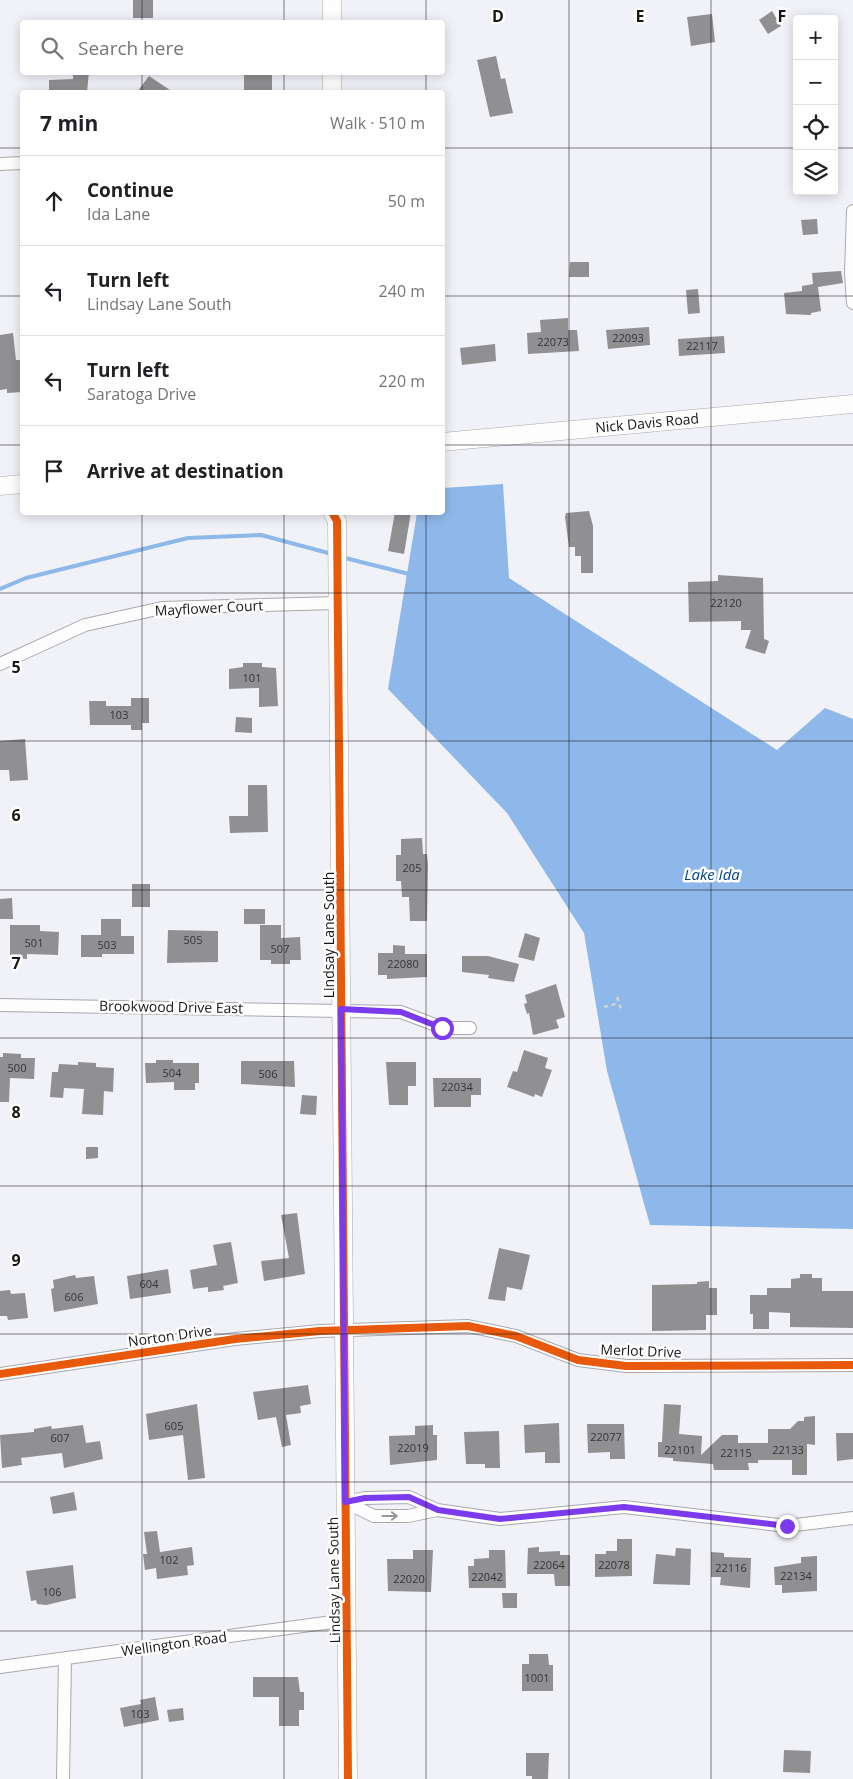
<!DOCTYPE html>
<meta charset="utf-8">
<style>
:root{--surface:#fff;--page:#f2f2f2;--text:#202124;--muted:#757577;--line:#e0e0e0}
body{margin:0;font-family:"Open Sans",sans-serif;background:var(--page);color:var(--text)}
.controls{position:absolute;right:15px;top:15px;display:grid;overflow:hidden;border-radius:5px;box-shadow:0 2px 12px #0003}
.controls button{width:45px;height:45px;display:grid;place-items:center;padding:0;border:0;border-bottom:1px solid var(--line);background:var(--surface);color:var(--text);font:25px sans-serif}
.stop{position:absolute;width:15px;height:15px;margin:-11px;border:4px solid #7c3aed;border-radius:50%;background:#fff}
.stop.end{background:#7c3aed;border-color:#fff;box-shadow:0 1px 5px #0008}
.list{margin:0;padding:0;list-style:none}
h2{display:flex;justify-content:space-between;align-items:center;height:65px;margin:0;padding:0 20px;font-size:21px}
h2 small{font-size:16px;font-weight:400;color:var(--muted)}
.list li{display:grid;grid-template-columns:32px 1fr auto;gap:15px;align-items:center;box-sizing:border-box;height:90px;padding:0 20px;border-top:1px solid var(--line)}
.list b{display:block;font-size:19px;white-space:nowrap}
.list p{margin:0;font-size:16px;white-space:nowrap;color:var(--muted)}
.list em{font-size:16px;font-style:normal;color:var(--muted)}
.icon{flex:none;width:28px;height:28px;fill:none;stroke:currentColor;stroke-width:2;stroke-linecap:round;stroke-linejoin:round}
.map{position:relative;flex:none;width:853px;height:1779px;overflow:hidden}
.search{position:absolute;background:var(--surface);box-shadow:0 2px 12px #0003;left:20px;top:20px;width:425px;height:55px;display:flex;align-items:center;gap:12px;box-sizing:border-box;padding:0 18px;border-radius:5px;color:var(--muted);font-size:19px}
.panel{position:absolute;background:var(--surface);box-shadow:0 2px 12px #0003;left:20px;top:90px;width:425px;height:425px;border-radius:5px}
.map>svg:first-child{display:block}
.water{fill:#8fb8ea}
.lines{fill:none;stroke-linecap:round;stroke-linejoin:round}
.stream{stroke:#8fb8ea;stroke-width:4}
.building{fill:#908f92}
.street-casing{stroke:#a9a9ad;stroke-width:14}
.secondary-casing{stroke:#a9a9ad;stroke-width:19}
.path{stroke:#d1d2d3;stroke-width:2.5;stroke-dasharray:4 4;stroke-linecap:butt}
.street{stroke:#fdfdfe;stroke-width:12}
.secondary{stroke:#fdfdfe;stroke-width:18}
.cycleway-casing{stroke:#fefefe;stroke-width:11}
.cycleway{stroke:#e8590c;stroke-width:8}
.oneway{stroke:#969697}
.route{stroke:#7c3aed;stroke-width:6}
.grid{fill:none;stroke:#17171a;stroke-width:1;stroke-opacity:0.55}
.labels{text-anchor:middle;stroke-width:5;stroke-linejoin:round;paint-order:stroke}
.number-label{font-size:11px;fill:#353538}
.street-label{font-size:14px;fill:#17171a;stroke:#fefefe}
.water-label{font-size:15px;font-style:italic;fill:#034381;stroke:#fefefe}
.grid-label{font-size:16px;text-anchor:middle;font-weight:bold;fill:#17171a;stroke:#fefefe;stroke-width:5;stroke-linejoin:round;paint-order:stroke}
</style>
<div class="map">
<svg width="853" height="1779" viewBox="0 0 853 1779">
<rect width="100%" height="100%" fill="#f1f2f7"/>
<path class="water" d="M503,484L509,578L777,750L825,708L853,719V1229L650,1225L607,1071L584,933L507,813L388,689L417,513L442,512L443,488Z"/>
<g class="lines">
<path class="stream" d="M341,557L409,574
M0,589L26,578L188,538L261,535L332,554"/>
</g>
<path class="building" d="M133,0H153V18H133Z
M772,11L781,26L768,34L759,20Z
M712,14L715,42L691,46L687,17Z
M496,56L501,79L505,78L513,113L490,117L477,60Z
M73,72H89L87,92H49V80L73,79Z
M244,72H272V92H244Z
M149,76L173,92H137Z
M817,219L818,234L803,235L801,220Z
M570,262H589V277H569Z
M841,271L843,283L818,287L821,311L811,313V315L786,314L784,293L802,291V286L813,284L812,273Z
M698,289L700,313L688,314L686,290Z
M568,318V330H577L579,351L528,354L527,333L541,332L540,320Z
M649,327L650,345L608,349L606,330Z
M13,333L16,360H22V392L7,393V389L0,390V335Z
M724,336L725,353L679,356L678,339Z
M495,344L496,361L462,365L460,348Z
M589,511L593,526V573H581V556H575V547H569L565,517L566,513Z
M395,512H411L404,554L388,551Z
M718,575L763,578L764,639L769,641L765,654L745,648L751,630H741V621L689,622L688,582L718,581Z
M243,663H262V667L276,668L278,706L259,707V688L229,689V669L243,667Z
M131,698H149V723H142V730H131V725H90L89,701H106V706H131Z
M236,717L252,718V733L235,732Z
M25,739L28,780L10,781L9,770H0V741Z
M248,785H267L268,832L230,833L229,816H248Z
M422,838L423,854H427L428,865L427,921H410L409,897H402L401,881H396V855H401V839Z
M132,884H150V907H132Z
M12,898L13,919H0V899Z
M244,909H265V924H244Z
M101,919H121V936H134V954H102V957H81V935H101Z
M10,925H40V931L59,932L58,955L27,954V959L10,958Z
M260,925H281V938L300,937L301,960H290V964H271V960H260Z
M168,930L218,931V962L167,963Z
M525,933L540,938L534,961L518,957Z
M393,945L405,946V954H427V977L387,979V975H378V953H393Z
M462,956H488L519,964L514,982L488,978L489,975L462,972Z
M556,984L565,1017L556,1020L559,1028L533,1035L529,1013L527,1014L524,1004L527,1003L525,995Z
M524,1050L548,1058L545,1068L552,1070L542,1097L535,1094L534,1097L507,1087L513,1071L517,1072Z
M3,1053L21,1054V1058H35L34,1079L10,1078L9,1102H0V1057H3Z
M156,1060H173V1063H199V1083H195V1090H174V1082L146,1083L145,1063H156Z
M241,1061H294L295,1087L241,1084Z
M78,1062L96,1063V1067L114,1068L113,1092L104,1091L103,1115L82,1114L84,1089L64,1088L63,1098L50,1097L52,1072H58L59,1064L78,1065Z
M386,1062H416V1086H408V1105H389Z
M433,1078H481V1095H471V1107H434Z
M302,1095L317,1096L316,1115L300,1114Z
M86,1147H98V1158L86,1159Z
M297,1213L305,1274L264,1281L261,1261L289,1258L281,1215Z
M231,1242L238,1283L223,1286L224,1290L208,1292V1287L193,1289L190,1270L217,1265L213,1245Z
M499,1248L530,1255L522,1290L507,1287L505,1301L488,1299Z
M168,1269L171,1293L130,1299L127,1276Z
M800,1274H812V1278H822V1291H853V1328L790,1327V1313L769,1312V1329H753V1314H750V1295H767V1288H791V1279L800,1278Z
M75,1275L76,1278L94,1276L98,1304L54,1312L51,1289L54,1288L53,1280Z
M709,1281V1288H717V1315H706V1330L652,1331V1285L697,1284V1282Z
M10,1290L11,1294L25,1293L28,1318L8,1320L7,1316H0V1291Z
M308,1385L311,1404L300,1406L301,1413L286,1415L291,1445L282,1447L276,1417L258,1420L253,1392Z
M197,1404L205,1478L188,1480L183,1435L149,1440L146,1414Z
M664,1404L681,1405L679,1434L702,1436L701,1455L722,1435H738V1443H768V1429H790L798,1421H804V1417L815,1416V1445L807,1444V1475H792V1460H758V1463H748L749,1470H714L713,1464L673,1461V1458L658,1457V1442H662Z
M559,1423L560,1463H545V1452L525,1453L524,1425Z
M587,1424H624L625,1459H610V1452L588,1453Z
M83,1425L86,1443L100,1441L103,1459L64,1468L62,1453L21,1458L22,1465L2,1468L0,1435L34,1432V1429L51,1426L52,1429Z
M433,1425V1435H437V1460L390,1465L389,1436L415,1435V1426Z
M499,1431L500,1468H485V1464H466L464,1432Z
M836,1433H853V1459L837,1461Z
M74,1492L77,1510L53,1514L50,1497Z
M157,1531L160,1552L192,1547L194,1565L187,1566L188,1575L157,1579L156,1568L145,1570L143,1554H147L144,1532Z
M617,1539H632V1576L595,1577V1554H606V1551H617Z
M539,1547V1552L560,1551V1555H570V1586H555L554,1574H527L528,1548Z
M676,1548L691,1549L690,1585L653,1584L656,1554L675,1556Z
M413,1550H433L431,1592L388,1591L387,1559H413Z
M489,1550H505L506,1588H469L468,1566H474V1559L489,1558Z
M711,1552L724,1553V1557L751,1558L750,1588L720,1585L721,1577H711Z
M817,1556V1591L782,1593V1585H775L774,1567L801,1563V1557Z
M73,1565L76,1598L46,1605L37,1604L36,1600L31,1601L26,1571Z
M502,1593H517V1608H503Z
M529,1654H548L549,1665H553V1691H522V1664H529Z
M253,1677H298L300,1692H304V1710H299V1726H279V1697H253Z
M155,1697L159,1720L124,1727L120,1708L141,1704L140,1700Z
M183,1708L184,1720L169,1722L167,1710Z
M784,1750L811,1751L810,1773L783,1772Z
M526,1753H549L548,1779H532V1776H526Z"/>
<g class="lines">
<g class="street-casing">
<path id="street" d="M0,164L22,163
M853,211L851,274L853,303
M0,664L85,625L162,608L337,603
M0,1005L401,1012L443,1028H470
M0,1374L235,1339L320,1331L468,1326L516,1336L578,1360L626,1366L853,1365
M345,1502L365,1498L409,1497L437,1510L500,1519L624,1507L787,1526L853,1518
M345,1502L374,1516H408L437,1510
M0,1667L347,1620
M63,1779L65,1658"/>
</g>
<g class="secondary-casing">
<g id="secondary">
<path d="M332,0V22"/>
<path d="M332,72V92"/>
<path id="s1" d="M442,442L853,404"/>
<path d="M0,486L22,484"/>
<path d="M332,512L337,521L348,1779"/>
</g>
</g>
<path class="path" d="M617,997L621,1009
M604,1007L619,1003"/>
<use href="#street" class="street"/>
<use href="#secondary" class="secondary"/>
<g class="cycleway-casing">
<path id="cycleway" d="M332,512L337,521L348,1779
M0,1374L235,1339L320,1331L468,1326L516,1336L578,1360L626,1366L853,1365"/>
</g>
<use href="#cycleway" class="cycleway"/>
</g>
<defs><path id="oneway-shaft" d="M-6 0H5M1.5-3L5.5 0L1.5 3" fill="none" stroke-width="1.6" stroke-linecap="round" stroke-linejoin="round" transform="scale(1.25)"/></defs>
<use class="oneway" href="#oneway-shaft" transform="translate(390 1516)"/>
<g class="lines">
<path class="route" d="M442,1028L401,1012L341,1009L345,1502L365,1498L409,1497L438,1510L500,1519L624,1507L787,1526"/>
</g>
<path class="grid" d="M142,0V22M284,0V22M426,0V22M569,0V1779M711,0V1779M142,72V92M284,72V92M426,72V92M0,148H22M442,148H797M834,148H853M0,296H22M442,296H853M0,445H22M442,445H853M142,512V1779M284,512V1779M426,512V1779M0,593H853M0,741H853M0,890H853M0,1038H853M0,1186H853M0,1334H853M0,1482H853M0,1631H853"/>
<g class="labels">
<g class="number-label">
<text x="628" y="342">22093</text>
<text x="553" y="346">22073</text>
<text x="702" y="350">22117</text>
<text x="726" y="607">22120</text>
<text x="252" y="682">101</text>
<text x="119" y="719">103</text>
<text x="412" y="872">205</text>
<text x="193" y="944">505</text>
<text x="34" y="947">501</text>
<text x="107" y="949">503</text>
<text x="280" y="953">507</text>
<text x="403" y="968">22080</text>
<text x="17" y="1072">500</text>
<text x="172" y="1077">504</text>
<text x="268" y="1078">506</text>
<text x="457" y="1091">22034</text>
<text x="149" y="1288">604</text>
<text x="74" y="1301">606</text>
<text x="174" y="1430">605</text>
<text x="606" y="1441">22077</text>
<text x="60" y="1442">607</text>
<text x="413" y="1452">22019</text>
<text x="680" y="1454">22101</text>
<text x="788" y="1454">22133</text>
<text x="736" y="1457">22115</text>
<text x="169" y="1564">102</text>
<text x="549" y="1569">22064</text>
<text x="614" y="1569">22078</text>
<text x="731" y="1572">22116</text>
<text x="796" y="1580">22134</text>
<text x="487" y="1581">22042</text>
<text x="409" y="1583">22020</text>
<text x="52" y="1596">106</text>
<text x="537" y="1682">1001</text>
<text x="140" y="1718">103</text>
</g>
<g class="street-label">
<text dy="5" stroke="none"><textPath href="#s1" startOffset="206">Nick Davis Road</textPath></text>
<text transform="translate(209 608) rotate(-3)" y="5">Mayflower Court</text>
<text transform="translate(329 935) rotate(-90)" y="5">Lindsay Lane South</text>
<text transform="translate(171 1007) rotate(1)" y="5">Brookwood Drive East</text>
<text transform="translate(170 1336) rotate(-8)" y="5">Norton Drive</text>
<text transform="translate(641 1351) rotate(2)" y="5">Merlot Drive</text>
<text transform="translate(334 1580) rotate(-91)" y="5">Lindsay Lane South</text>
<text transform="translate(174 1644) rotate(-8)" y="5">Wellington Road</text>
</g>
<g class="water-label">
<text x="712" y="880">Lake Ida</text>
</g>
</g>
<g class="grid-label">
<text x="498" y="22">D</text>
<text x="640" y="22">E</text>
<text x="782" y="22">F</text>
<text x="16" y="673">5</text>
<text x="16" y="821">6</text>
<text x="16" y="969">7</text>
<text x="16" y="1118">8</text>
<text x="16" y="1266">9</text>
</g>
</svg>
<div class="controls">
<button>+</button>
<button>−</button>
<button><svg class="icon" aria-label="locate" viewBox="0 0 24 24"><circle cx="12" cy="12" r="6"/><path d="M12 2v4M12 18v4M2 12h4M18 12h4"/></svg></button>
<button><svg class="icon" aria-label="layers" viewBox="0 0 24 24"><path d="M12 4l9 5-9 5-9-5zM3 14l9 5 9-5"/></svg></button>
</div>
<div class="stop" style="left:442px;top:1028px"></div>
<div class="stop end" style="left:787px;top:1526px"></div>
<div class="search"><svg class="icon" aria-label="search" viewBox="0 0 24 24"><circle cx="10" cy="10" r="6"/><path d="M15 15l6 6"/></svg>Search here</div>
<section class="panel">
<h2>7 min<small>Walk · 510 m</small></h2>
<ul class="list">
<li><svg class="icon" aria-label="ahead" viewBox="0 0 24 24"><path d="M12 20V5M6 11l6-6 6 6"/></svg><div><b>Continue</b><p>Ida Lane</p></div><em>50 m</em></li>
<li><svg class="icon" aria-label="left" viewBox="0 0 24 24"><path d="M17 20v-9H6M10 6l-5 5 5 5"/></svg><div><b>Turn left</b><p>Lindsay Lane South</p></div><em>240 m</em></li>
<li><svg class="icon" aria-label="left" viewBox="0 0 24 24"><path d="M17 20v-9H6M10 6l-5 5 5 5"/></svg><div><b>Turn left</b><p>Saratoga Drive</p></div><em>220 m</em></li>
<li><svg class="icon" aria-label="arrive" viewBox="0 0 24 24"><path d="M6 21V4h12l-3 4 3 4H6"/></svg><div><b>Arrive at destination</b></div></li>
</ul>
</section>
</div>
